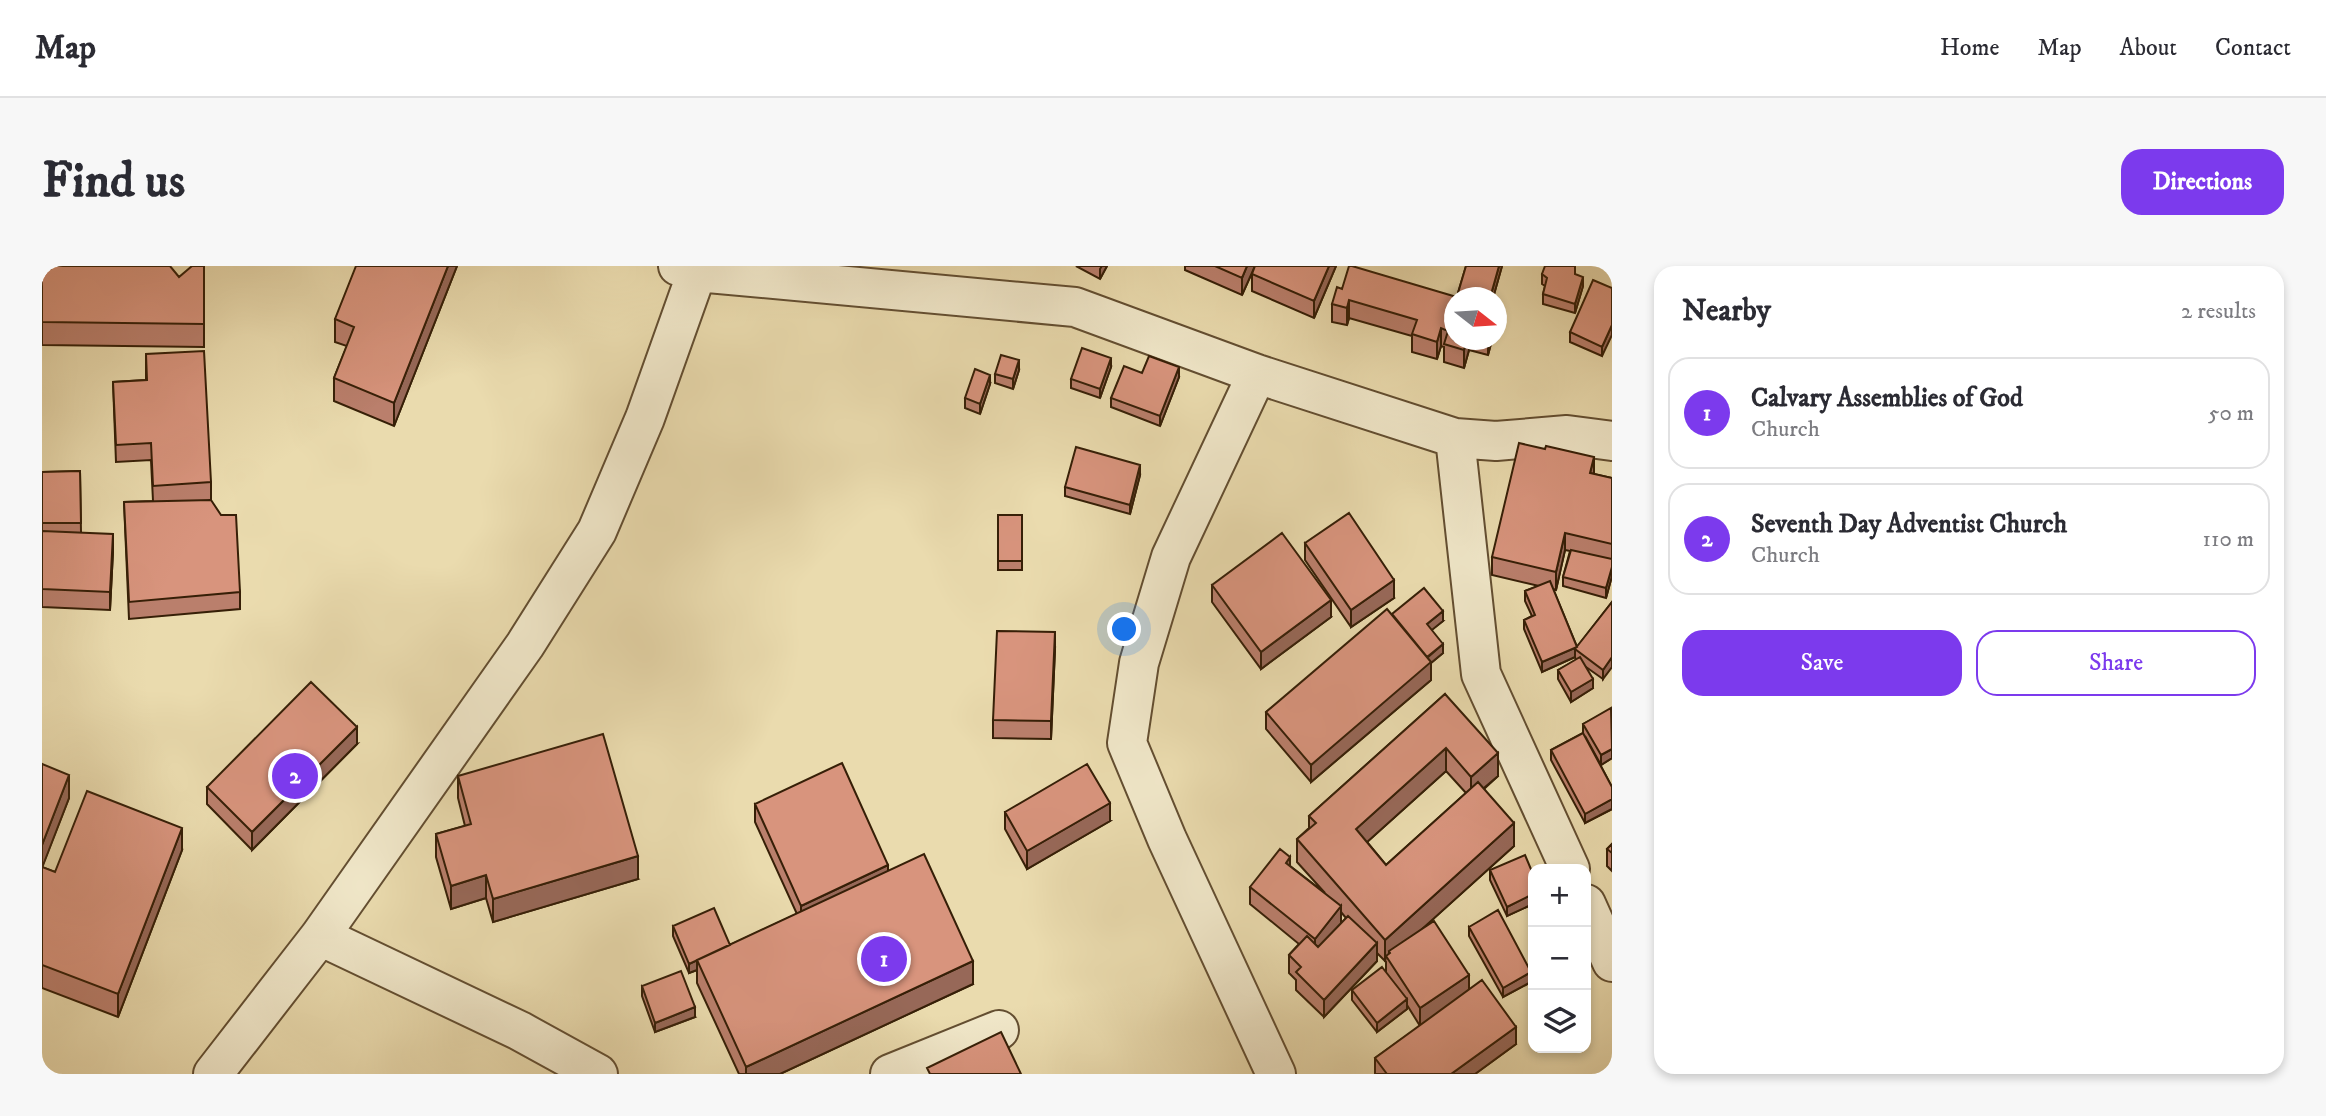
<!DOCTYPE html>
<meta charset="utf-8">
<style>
:root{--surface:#fff;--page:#f7f7f7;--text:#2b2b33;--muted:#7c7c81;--line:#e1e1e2;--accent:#7c3aed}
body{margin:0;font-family:"IM FELL DW Pica",serif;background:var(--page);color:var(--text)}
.controls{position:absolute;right:21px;bottom:21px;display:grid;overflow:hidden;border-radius:14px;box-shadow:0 4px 10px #0003}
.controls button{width:63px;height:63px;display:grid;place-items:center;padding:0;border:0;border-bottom:2px solid var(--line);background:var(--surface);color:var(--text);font:35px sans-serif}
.compass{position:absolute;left:1402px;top:21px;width:63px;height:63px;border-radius:50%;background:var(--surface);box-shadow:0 4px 10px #0003;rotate:107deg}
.you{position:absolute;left:1083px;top:364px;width:24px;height:24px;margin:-18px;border:5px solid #fff;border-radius:50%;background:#1a73e8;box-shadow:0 0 0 10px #1a73e833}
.badge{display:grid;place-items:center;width:46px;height:46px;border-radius:50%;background:var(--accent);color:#fff;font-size:23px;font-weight:700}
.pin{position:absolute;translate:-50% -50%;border:4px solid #fff;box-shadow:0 2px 7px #0006}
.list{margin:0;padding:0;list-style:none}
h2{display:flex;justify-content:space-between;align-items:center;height:91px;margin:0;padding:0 28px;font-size:30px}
h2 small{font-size:23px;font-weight:400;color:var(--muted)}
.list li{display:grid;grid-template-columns:46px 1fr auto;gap:21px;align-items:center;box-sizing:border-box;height:112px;margin:0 14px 14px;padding:0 14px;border:2px solid var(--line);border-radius:21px}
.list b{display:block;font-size:26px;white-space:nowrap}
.list p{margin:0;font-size:23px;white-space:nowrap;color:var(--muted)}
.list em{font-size:23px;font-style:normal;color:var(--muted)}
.actions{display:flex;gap:14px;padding:21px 28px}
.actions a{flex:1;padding:16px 0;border:2px solid var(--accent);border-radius:21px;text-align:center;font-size:24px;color:var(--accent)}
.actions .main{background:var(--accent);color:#fff}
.icon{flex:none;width:38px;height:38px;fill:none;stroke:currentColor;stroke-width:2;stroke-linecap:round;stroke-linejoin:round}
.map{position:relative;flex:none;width:1570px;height:808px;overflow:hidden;border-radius:21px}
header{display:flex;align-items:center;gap:42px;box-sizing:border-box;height:98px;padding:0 35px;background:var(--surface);border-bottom:2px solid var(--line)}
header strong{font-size:33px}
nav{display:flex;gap:38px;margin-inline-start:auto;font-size:24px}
.intro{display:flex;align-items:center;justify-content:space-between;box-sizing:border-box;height:168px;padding:0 42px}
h1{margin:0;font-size:49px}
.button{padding:18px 32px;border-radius:21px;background:var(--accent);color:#fff;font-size:24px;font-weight:700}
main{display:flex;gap:42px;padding:0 42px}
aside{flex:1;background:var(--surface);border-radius:21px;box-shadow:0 4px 10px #0003}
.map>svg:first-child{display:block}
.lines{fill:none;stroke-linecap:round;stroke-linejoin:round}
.minor-casing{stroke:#634e31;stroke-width:42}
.minor{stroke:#f1e8ca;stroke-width:38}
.wall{fill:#ba7f6c;stroke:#361f07;stroke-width:2;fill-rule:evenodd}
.shaded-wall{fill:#976858;stroke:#361f07;stroke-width:2}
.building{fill:#d8947d;stroke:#361f07;stroke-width:2}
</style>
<header>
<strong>Map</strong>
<nav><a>Home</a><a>Map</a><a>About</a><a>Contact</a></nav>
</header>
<div class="intro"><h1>Find us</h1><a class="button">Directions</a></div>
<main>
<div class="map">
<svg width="1570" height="808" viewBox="0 0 1570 808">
<rect width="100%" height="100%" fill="#eadbae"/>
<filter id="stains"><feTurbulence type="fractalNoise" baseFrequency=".00286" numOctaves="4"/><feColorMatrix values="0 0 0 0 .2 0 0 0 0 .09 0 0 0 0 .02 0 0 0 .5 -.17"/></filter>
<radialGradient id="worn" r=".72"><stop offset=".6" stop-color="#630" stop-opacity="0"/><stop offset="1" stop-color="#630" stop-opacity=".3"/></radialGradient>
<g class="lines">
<g class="minor-casing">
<path id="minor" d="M636,0L655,6L1033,41L1215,108L1413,172L1439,408L1528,603
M1215,108L1129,291L1097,397L1085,477L1125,573L1234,808
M1413,172L1454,175L1525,169L1570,175
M1544,638L1570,696
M278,670L478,765L556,808
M171,808L278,670L483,379L555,265L603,152L655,6
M848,808L957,764"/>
</g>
<use href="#minor" class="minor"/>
</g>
<path class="wall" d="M0,0L162,58V81L0,79Z
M415,0L352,160L292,135V112L305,80L293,76V53Z
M1034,0H1065L1058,13Z
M1143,0H1213L1200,29L1143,4Z
M1294,0L1272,52L1210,25V8Z
M1424,0H1460L1451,32H1412V74H1450L1446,89L1427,84L1422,102L1402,96V81L1399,80L1395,93L1370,86V70L1307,52L1305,59L1290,56V38L1300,23L1416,31V27Z
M1500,8H1533L1541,20L1533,47L1501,38V28L1503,20L1500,18Z
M1570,22L1560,90L1528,76V66Z
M104,88L169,216V234H168L198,326V343L87,353L82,236L111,235L109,194L74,196L71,116L104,114Z
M1069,101L1058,132L1029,122V113Z
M977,104L971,123L953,117V108Z
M1100,107L1137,111L1118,160L1069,141V132Z
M948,118L938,148L923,142V132Z
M38,205L39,266L71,285L68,344L0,341V206Z
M1552,208L1570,212V310L1564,332L1521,320V311L1528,285L1523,284L1514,324L1511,323L1535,381L1570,336L1561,413L1544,401L1551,422L1529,436L1516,413V404L1534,394L1533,391L1500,406L1482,363V354L1490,350L1483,335V325L1497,320L1450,309V291Z
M1098,209L1088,248L1023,230V221Z
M956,249H980V304H956Z
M1263,277L1352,332L1309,361L1263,294Z
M1170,319L1289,351L1219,403L1170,336Z
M1350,349L1401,355L1389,364L1401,387L1389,397V414L1269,516L1224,463V446Z
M1013,383L1009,473L951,472V454Z
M1403,428L1456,510L1442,523L1472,580L1382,661L1427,724L1474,778L1433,808H1333V792L1378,760L1365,739V743L1335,766L1310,734V724L1344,706V696L1335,687V695L1282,751L1254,724V714L1247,707V689L1257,678L1208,638V621L1248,600L1283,627L1255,596V573L1267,562V550ZM1404,505L1424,527L1344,599L1325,576ZM1299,646L1304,652L1299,658Z
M1570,443V492L1559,499L1543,470L1570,521V543L1543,557L1509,494V484L1541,467V458Z
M315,478L210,584L165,538V521Z
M0,498L27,532L0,601L13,606L140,584L76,751L0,722Z
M416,510L596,613L451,656L444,632L409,643L394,591V568L423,560L416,532Z
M713,538L846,605L931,718L738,808H697L655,717V704L647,707L631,670V660L688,679L755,648L713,556Z
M963,546L1068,555L985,603L963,563Z
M1570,578V605L1565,600V583Z
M1448,604L1491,608V638L1465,650L1448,614Z
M1427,661L1489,716L1461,731L1427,670Z
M600,720L653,751L613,766L600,730Z"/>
<path class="shaded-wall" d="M406,0H415L352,160V137Z
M1060,0H1065L1058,13V3Z
M1205,0H1213L1200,29V12Z
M1287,0H1294L1272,52V35Z
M1457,0H1460L1451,32H1448Z
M1541,11V20L1533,47V38Z
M1307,34V52L1305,59V42Z
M1570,59V69L1560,90V81Z
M1399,62V80L1395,93V76Z
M1425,74H1427V84L1422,102V84Z
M1446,74H1450L1446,89Z
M1069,92V101L1058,132V123Z
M977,94V104L971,123V113Z
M1137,101V111L1118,160V150Z
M948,109V118L938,148V138Z
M1552,191V208L1548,207Z
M1098,199V209L1088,248V239Z
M1523,267V284L1514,324V306Z
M71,268V285L68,344V326Z
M1570,301V310L1564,332V322Z
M1352,314V332L1309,361V344Z
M1289,334V351L1219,403V386Z
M1401,345V355L1385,368V358Z
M1013,366V383L1009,473V455Z
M1401,378V387L1389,397V414L1269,516V499L1385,392Z
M1535,381L1533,383V391L1500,406V396Z
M1570,391V401L1561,413V404Z
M1551,413V422L1529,436V426Z
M315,461V478L210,584V566Z
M1404,482V505L1314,586V563Z
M1570,483V492L1559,499V489Z
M1456,487V510L1429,533V511Z
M27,509V532L0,602V579Z
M1570,533V543L1543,557V548Z
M1068,537V555L985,603V585Z
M1472,557V580L1348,692L1347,685V693L1344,690L1343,696V674Z
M140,562V584L76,751V728Z
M596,590V613L451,656V633Z
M1248,591V608L1244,597Z
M846,599V617L759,657V640Z
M444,609V632L409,643V620Z
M1491,628V638L1465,650V641Z
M1299,640V658L1273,691V673Z
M1335,677V695L1282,751V734Z
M688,679L655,694V704L647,707V698Z
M931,695V718L738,808H704V801Z
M1489,706V716L1461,731V722Z
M1427,709V727L1378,760V742Z
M1365,733V743L1335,766V757Z
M653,741V751L613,766V757Z
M1474,761V778L1433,808H1409Z"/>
<path class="building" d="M0,0H128L137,11L150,0H162V58L0,56Z
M314,0H406L352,137L292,112L312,61L293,53Z
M1173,0H1205L1200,12Z
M1213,0H1287L1272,35L1210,8Z
M1307,0H1310L1418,32H1412V74H1425L1422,84L1402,78L1406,65L1399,62L1395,76L1370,68L1375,54L1307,34L1305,42L1290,38L1295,21L1300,23Z
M1424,0H1457L1448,32H1430L1416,27Z
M1503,0H1533V8L1541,11L1533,38L1501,28L1505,12L1500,8Z
M1551,14L1570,22V59L1560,81L1528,66Z
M1040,82L1069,92L1058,123L1029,113Z
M162,85L169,216L111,220L109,177L74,179L71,116L105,114L104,88Z
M959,89L977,94L971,113L953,108Z
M1107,90L1137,101L1118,150L1069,132L1082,100L1100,107Z
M933,103L948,109L938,138L923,132Z
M1477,177L1503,183L1504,180L1552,191L1548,207L1570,212V278L1523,267L1514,306L1450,291Z
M1034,181L1098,199L1088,239L1023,221Z
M38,205L39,257H0V206Z
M169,234L179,249H194L198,326L87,336L82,236Z
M1307,247L1352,314L1309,344L1263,277Z
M956,249H980V295H956Z
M0,265L71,268L68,326L0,323Z
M1240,267L1289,334L1219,386L1170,319Z
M1529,284L1570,293V301L1564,322L1521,311Z
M1508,315L1535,381L1500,396L1482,354L1493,349L1483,325Z
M1382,322L1401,345L1385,358L1401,378L1385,391L1350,348Z
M1570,336V391L1561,404L1533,383Z
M1345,343L1389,396L1269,499L1224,446Z
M955,365L1013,366L1009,455L951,454Z
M1538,391L1551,413L1529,426L1516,404Z
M269,416L315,461L210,566L165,521Z
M1403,428L1456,487L1429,511L1404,482L1314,563L1344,599L1436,516L1472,557L1343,674L1255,573L1274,557L1267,550Z
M1569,442L1570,483L1559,489L1541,458Z
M1541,467L1570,521V533L1543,548L1509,484Z
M561,468L596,590L451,633L444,609L409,620L394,568L429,558L416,510Z
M800,497L846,599L759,640L713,538Z
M0,498L27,509L0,579Z
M1045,498L1068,537L985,585L963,546Z
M45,525L140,562L76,728L0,699V601L13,606Z
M1570,578V587L1565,583Z
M1238,583L1248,591L1244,597L1299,640L1273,673L1208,621Z
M882,588L931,695L704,801L655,694Z
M1483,589L1491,608V628L1465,641L1448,604Z
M672,642L688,679L647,698L631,660Z
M1456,644L1489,706L1461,722L1427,661Z
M1306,650L1335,677L1282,734L1254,706L1259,701L1247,689L1265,670L1276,681Z
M1392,655L1427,709L1378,742L1344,690L1348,687L1347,685Z
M1340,701L1365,733L1335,757L1310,724Z
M639,705L653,741L613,757L600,720Z
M1440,714L1474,761L1409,808H1345L1333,792Z
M959,766L979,808H888L885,802Z"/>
<rect width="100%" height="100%" filter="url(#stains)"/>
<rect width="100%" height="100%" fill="url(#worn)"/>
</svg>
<div class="controls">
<button>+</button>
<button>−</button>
<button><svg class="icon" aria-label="layers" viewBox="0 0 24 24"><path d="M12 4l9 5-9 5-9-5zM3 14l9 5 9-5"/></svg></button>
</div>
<svg class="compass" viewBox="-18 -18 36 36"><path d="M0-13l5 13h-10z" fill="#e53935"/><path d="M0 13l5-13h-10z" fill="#7c7c81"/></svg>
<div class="you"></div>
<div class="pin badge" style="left:842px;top:693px">1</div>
<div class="pin badge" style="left:253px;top:510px">2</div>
</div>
<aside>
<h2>Nearby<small>2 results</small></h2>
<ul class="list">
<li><span class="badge">1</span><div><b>Calvary Assemblies of God</b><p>Church</p></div><em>50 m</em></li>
<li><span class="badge">2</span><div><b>Seventh Day Adventist Church</b><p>Church</p></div><em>110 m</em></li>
</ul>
<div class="actions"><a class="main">Save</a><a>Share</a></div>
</aside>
</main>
